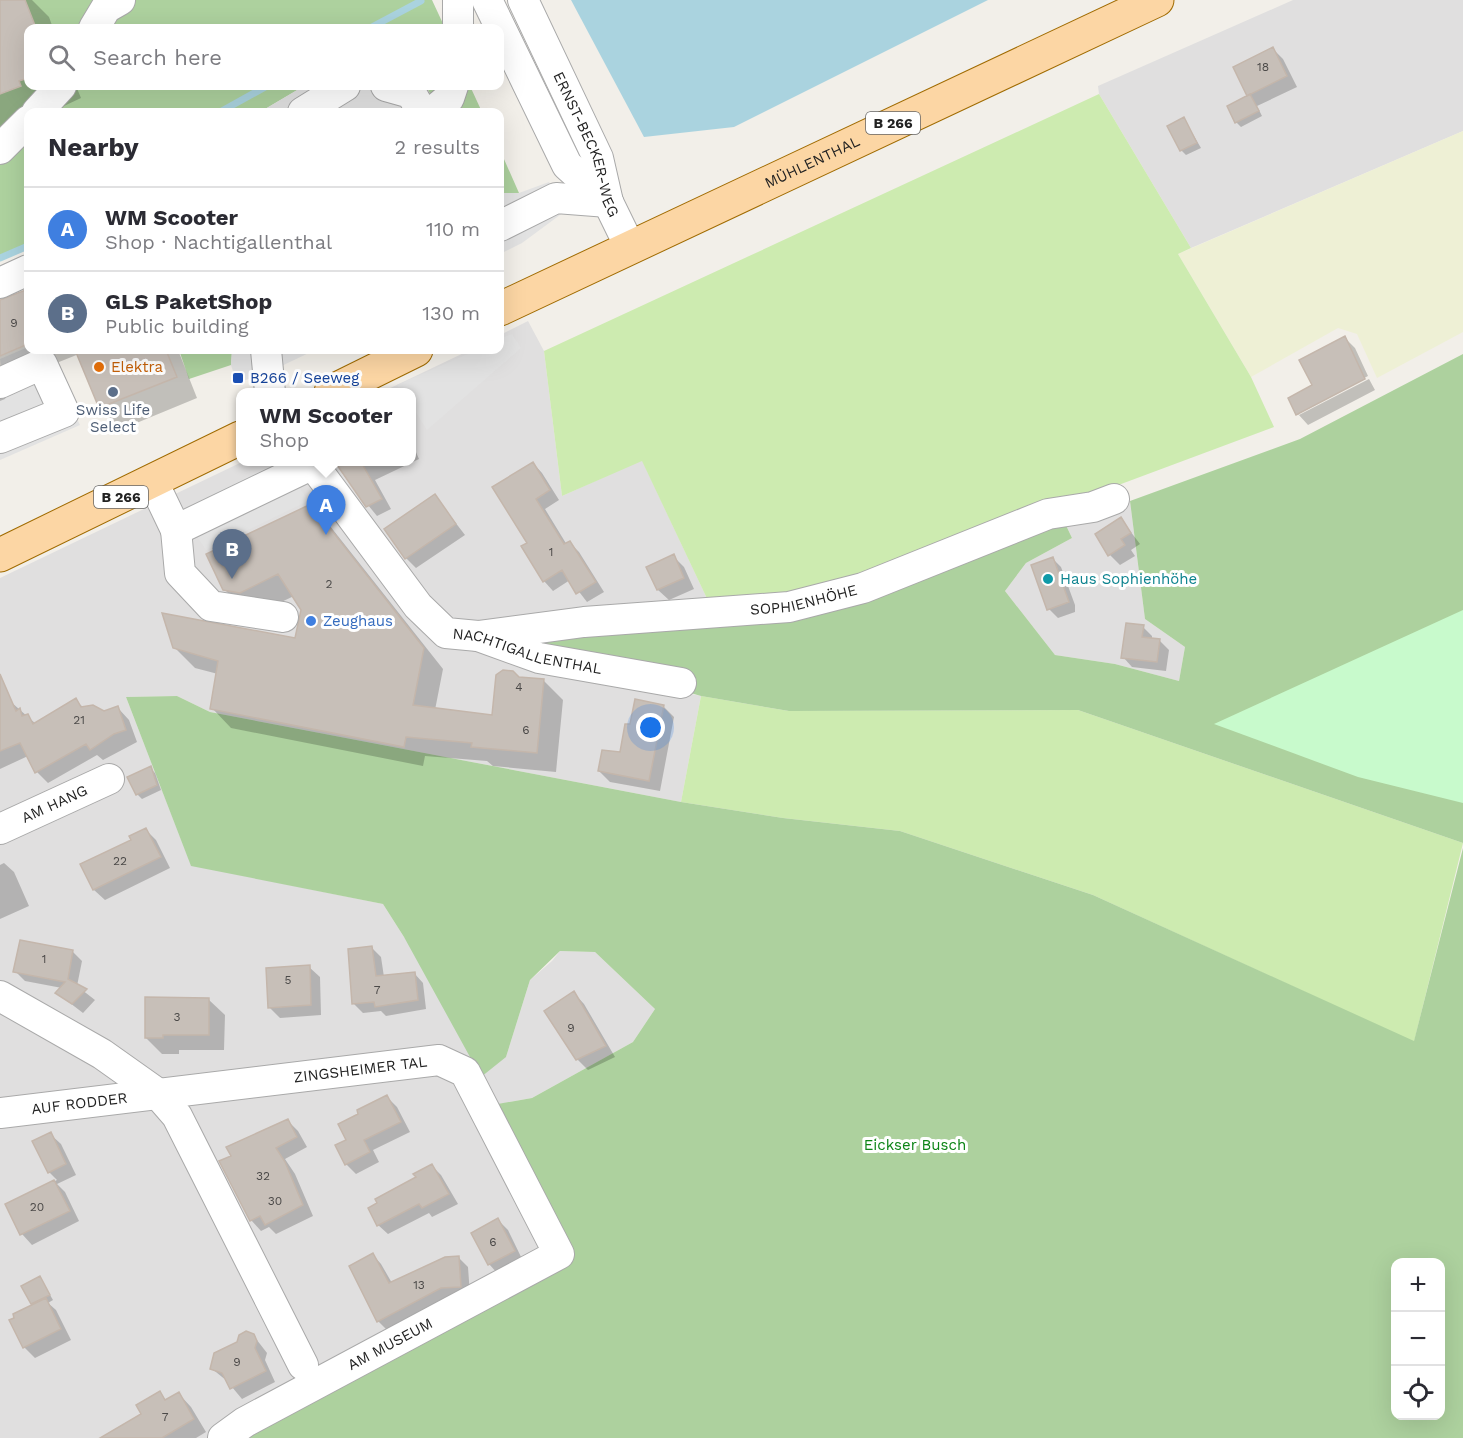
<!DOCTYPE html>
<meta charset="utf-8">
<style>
:root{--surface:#fff;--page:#f2f2f3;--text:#2b2b33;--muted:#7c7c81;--line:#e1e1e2;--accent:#0b8043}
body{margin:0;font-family:"Work Sans",sans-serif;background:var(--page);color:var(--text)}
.controls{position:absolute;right:18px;bottom:18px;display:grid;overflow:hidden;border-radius:12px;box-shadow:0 6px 24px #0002}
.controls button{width:54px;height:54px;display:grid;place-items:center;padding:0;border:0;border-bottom:2px solid var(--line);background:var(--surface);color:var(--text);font:30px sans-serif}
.you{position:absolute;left:651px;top:728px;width:21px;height:21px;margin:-15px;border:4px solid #fff;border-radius:50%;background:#1a73e8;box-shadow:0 0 0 9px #1a73e833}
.badge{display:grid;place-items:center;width:39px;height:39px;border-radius:50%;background:var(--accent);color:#fff;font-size:20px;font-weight:700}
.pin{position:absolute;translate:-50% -50px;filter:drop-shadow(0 2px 3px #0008)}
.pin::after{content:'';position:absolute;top:32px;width:21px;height:18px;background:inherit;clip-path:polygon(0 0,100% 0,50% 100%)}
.popup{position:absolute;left:236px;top:388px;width:180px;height:78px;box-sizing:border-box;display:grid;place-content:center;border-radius:12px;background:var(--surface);filter:drop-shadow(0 2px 4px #0005);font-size:20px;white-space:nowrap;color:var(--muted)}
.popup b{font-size:22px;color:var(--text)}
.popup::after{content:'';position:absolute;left:50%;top:100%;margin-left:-12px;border:12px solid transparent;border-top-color:var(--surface)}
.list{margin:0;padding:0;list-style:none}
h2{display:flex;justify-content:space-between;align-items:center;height:78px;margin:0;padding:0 24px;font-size:26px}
h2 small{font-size:20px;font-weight:400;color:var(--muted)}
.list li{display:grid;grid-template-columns:39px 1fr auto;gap:18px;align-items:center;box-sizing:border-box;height:84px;padding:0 24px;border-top:2px solid var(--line)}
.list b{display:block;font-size:22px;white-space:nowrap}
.list p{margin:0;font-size:20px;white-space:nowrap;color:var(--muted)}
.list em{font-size:20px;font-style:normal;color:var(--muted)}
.icon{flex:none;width:33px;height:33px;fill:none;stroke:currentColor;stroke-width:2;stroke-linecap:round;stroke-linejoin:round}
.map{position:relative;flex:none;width:1463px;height:1438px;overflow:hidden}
.search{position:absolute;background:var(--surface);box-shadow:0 6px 24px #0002;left:24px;top:24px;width:480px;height:66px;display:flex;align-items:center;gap:15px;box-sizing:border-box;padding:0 21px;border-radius:12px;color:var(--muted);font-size:22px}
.panel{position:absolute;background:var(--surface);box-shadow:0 6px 24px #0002;left:24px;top:108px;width:480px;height:246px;border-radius:12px}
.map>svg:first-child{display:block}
.residential{fill:#e0dfdf}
.farmland{fill:#eef0d5}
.grass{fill:#cdebb0}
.forest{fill:#add19e;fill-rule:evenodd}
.park{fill:#c8facc}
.parking{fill:#e2e2e2}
.water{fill:#aad3df}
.shadow{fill:#0003}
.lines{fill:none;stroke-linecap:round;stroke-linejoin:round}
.stream{stroke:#aad3df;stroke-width:7}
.building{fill:#c7bfb8;stroke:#c4b6ab;stroke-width:1.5}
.minor-casing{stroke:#a9a9a9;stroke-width:32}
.major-casing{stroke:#a06b00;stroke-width:35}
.minor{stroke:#fff;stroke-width:30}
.major{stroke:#fcd6a4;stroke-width:33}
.food-dot{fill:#e8710a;stroke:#fff;stroke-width:2}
.transit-dot{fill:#1a4fb4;stroke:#fff;stroke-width:2}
.service-dot{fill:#5c6f8a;stroke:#fff;stroke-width:2}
.culture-dot{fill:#0f9aa8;stroke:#fff;stroke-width:2}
.shop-dot{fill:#3f7fe0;stroke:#fff;stroke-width:2}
.labels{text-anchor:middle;stroke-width:6;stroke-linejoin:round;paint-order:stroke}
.number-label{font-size:12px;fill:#4b4948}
.shield{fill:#fff;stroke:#646464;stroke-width:1.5}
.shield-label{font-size:14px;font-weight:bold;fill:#222}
.street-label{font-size:15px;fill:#222;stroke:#fff}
.food-label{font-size:15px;fill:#c56008;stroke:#fff;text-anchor:start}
.transit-label{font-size:15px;fill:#164399;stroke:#fff;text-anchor:start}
.service-label{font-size:15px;fill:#4e5e75;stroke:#fff}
.culture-label{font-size:15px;fill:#0d838f;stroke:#fff;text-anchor:start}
.shop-label{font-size:15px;fill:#366cbe;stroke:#fff;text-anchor:start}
.park-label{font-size:15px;fill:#0c8416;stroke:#fff}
</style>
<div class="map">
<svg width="1463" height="1438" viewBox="0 0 1463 1438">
<rect width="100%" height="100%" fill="#f2efe9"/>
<path class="residential" d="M1293,0H1463V131L1191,248L1099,94L1098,86Z
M528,321L544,351L562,496L642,460L711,607L519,658L701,696L681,802L210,712L177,696L126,697L191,865L383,904L404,937L506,1057L530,980L552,961L560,951L595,952L655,1009L633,1042L532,1098L493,1105L563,1248L247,1438H0V578L242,462H412V392H382L470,350H500V335Z
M1130,501L1145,619L1185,647L1179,681L1115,664L1055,655L1005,591L1026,563L1072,538L1062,517Z"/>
<path class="farmland" d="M1463,131V332L1377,378L1357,334L1338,328L1251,377L1178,254Z"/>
<path class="grass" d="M1099,94L1191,248L1178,254L1251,377L1274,427L861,581L711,607L642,461L562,496L544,351Z
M701,696L789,711L1078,710L1463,843L1414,1042L1093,895L900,831L783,818L681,802Z"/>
<path class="forest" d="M0,0H432L445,28H28V86H304L260,112H28V246L0,259Z
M426,86H470L482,112H439Z
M500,150L519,193H500Z
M179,350H232L231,365L189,379Z
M1463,354V843L1078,710L789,711L701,696L522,644L754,617L1062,517L1072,538L1026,563L1005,591L1055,655L1115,664L1179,681L1185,647L1145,619L1130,501L1300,439Z
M177,696L210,712L681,802L783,818L900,831L1093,895L1414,1041L1463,848V1438H247L559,1260L492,1105L532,1098L633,1042L655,1009L595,952L560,951L530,980L506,1057L481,1077L404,937L383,904L191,866L126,697ZM1396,1262H1440V1416H1396Z"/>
<path class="park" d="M1463,610V803L1358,777L1214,724Z"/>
<path class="parking" d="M304,86H426L439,112H260Z
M549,182L564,212L522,243L500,254V193H519Z
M512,334L521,348L427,430L412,406V392H402L397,385L477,350H500V339Z
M28,347V350H43L80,425L0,460V376L3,375L0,359Z
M232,350H315L269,372L237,383L231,365Z
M278,462H283L308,501L206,550L180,510Z"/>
<path class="water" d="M571,0H988L734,127L644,137Z"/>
<path class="shadow" d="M0,0H32L49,17L53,28H28V86H76L81,98L0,136Z
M1273,49L1283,59L1297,87L1257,106L1262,116L1241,127L1236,122Z
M1184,119L1201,148L1186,155L1181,150Z
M28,290V350H178L197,398L122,429L100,408L79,354L14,380L5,399L0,401V300H8Z
M1345,338L1355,348L1368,376L1299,412V415L1369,379L1375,390L1308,425L1298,414L1290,399L1314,386Z
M412,443L419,459L375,480L391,509L377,516L345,477L337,462H412Z
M533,463L542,473L559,500L545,509L567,545L570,543L579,552L604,592L587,602L570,580L553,591L544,581L529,543Z
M435,496L465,535L416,568L406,558Z
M311,506L330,526L443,669L435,710L494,717L519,678L543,680L563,700L556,772L493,766L487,761L425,756L423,766L231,728L212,708L218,674L195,668L175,648L297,639L303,609L294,596L260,612L244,609L224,589Z
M1121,519L1140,544L1131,550L1135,556L1120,565L1110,555Z
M673,556L684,567L694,589L669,600L658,590L648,568Z
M1052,558L1061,567L1075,605V612L1058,618L1049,609Z
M1143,627L1152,636V640L1160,641L1169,650L1166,671L1132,667L1123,657Z
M75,700L84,708L104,713L118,708L129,720L137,742L103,760L97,755L48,783L37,772L28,756L0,769V707L11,702L36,724Z
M663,706L674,717L660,791L610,782L599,771L621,754L631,726Z
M150,768L155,773L161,790L142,799L137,794Z
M146,830L156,840L170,868L105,900L94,890L82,865L133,841Z
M4,863L14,872L29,906L0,919V865Z
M372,948L381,957L384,977L414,973L423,983L426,1009L386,1016L381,1011L363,1013L354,1004Z
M73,952L82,961L77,986L95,1000L83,1013L57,993L62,988L25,981L15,971Z
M309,967L320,977L321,1015L280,1018L269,1007Z
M574,993L584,1004L615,1057L588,1070L577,1059Z
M208,999L225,1015L224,1050H179V1054H162L146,1038Z
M387,1097L397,1107L410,1132L373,1150L379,1162L356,1174L346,1164L360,1114Z
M288,1121L298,1131L307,1147L285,1159L295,1174L313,1216L276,1234L269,1227L261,1231L251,1220L221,1162Z
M50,1134L61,1144L76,1175L57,1184L65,1192L79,1221L32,1245L22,1234L7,1205L57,1180L49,1172Z
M432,1166L441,1175L458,1204L432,1217L429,1213L388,1234L378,1225L418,1178Z
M498,1220L508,1230L523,1261L498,1274L489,1264Z
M373,1255L381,1264L392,1283L459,1258L468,1267L470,1295L387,1330L378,1321Z
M40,1278L53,1300L48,1303L56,1310L71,1340L35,1358L24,1347Z
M253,1335L267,1353L265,1360L275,1382L242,1399L227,1381L211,1368Z
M159,1393L167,1401L179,1394L191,1407L206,1432L196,1438H109L144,1415Z"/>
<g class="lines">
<path class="stream" d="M370,28L421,1
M220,112L267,86
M0,258L28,246"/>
</g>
<path class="building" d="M0,0H25L36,28H28V78L19,81L21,86L0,94Z
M1273,47L1287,76L1247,96L1233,67Z
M1250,94L1259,111L1235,123L1227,106Z
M1184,117L1197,143L1180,151L1167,126Z
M28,289V344L0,356V300Z
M1345,336L1365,379L1296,415L1288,398L1312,385L1299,360Z
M75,350H166L177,377L99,408Z
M335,462H361L382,499L366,507Z
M533,462L550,490L536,499L564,544L570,541L596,582L576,594L562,570L543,582L521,546L527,543L492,487Z
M435,494L456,524L405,559L384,529Z
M311,504L424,648L413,705L492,715L496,675L503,670L513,671L519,677L544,679L537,753L471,747L472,743L406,737L404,747L210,709L218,661L173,648L162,613L295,638L301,610L278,574L240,593L223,590L206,554Z
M1121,517L1131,533L1121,539L1125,545L1108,556L1095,534Z
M674,554L684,578L657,590L646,567Z
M1053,557L1069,602L1047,610L1031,565Z
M1126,623L1144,625L1142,637L1160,639L1157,662L1121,658Z
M0,674L16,711L20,708L22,716L28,714L33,724L76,698L81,707L93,705L104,711L118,706L126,730L114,734L90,750L86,744L35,773L20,743L0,751Z
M635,699L664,705L649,781L598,771L602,750L620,752L625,724H630Z
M151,766L157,785L136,795L127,777Z
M146,828L161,857L93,890L80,864L131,840L129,836Z
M20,940L73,950L68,979L87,989L72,1004L55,993L65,982L13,972Z
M372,946L376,976L415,972L418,1000L375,1007L374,1002L352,1004L348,949Z
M310,965L311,1005L268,1008L266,968Z
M574,991L606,1046L576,1060L544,1011Z
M145,997L209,998V1035H163V1038H145Z
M387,1095L401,1122L364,1140L370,1152L345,1165L335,1145L346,1140L338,1124L358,1114L357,1110Z
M288,1119L297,1137L276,1148L285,1162L303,1205L265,1225L260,1216L250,1221L219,1161L231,1156L226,1147Z
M51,1132L66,1164L48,1173L32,1141Z
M432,1164L449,1194L422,1208L419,1204L377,1226L368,1208L377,1203L375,1199L416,1177L413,1174Z
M54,1180L70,1211L20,1235L5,1204Z
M498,1218L515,1251L488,1265L471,1233Z
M373,1253L389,1283L445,1257L459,1256L461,1287L441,1288L377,1322L349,1266Z
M40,1276L50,1295L31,1304L21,1286Z
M46,1298L61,1329L23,1348L9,1320L14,1318L13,1314Z
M246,1331L254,1334L257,1341L255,1348L266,1371L230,1389L222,1373L210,1369L214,1353L237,1342L239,1335Z
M160,1391L165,1400L179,1392L194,1419L162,1438H100L141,1414L136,1405Z"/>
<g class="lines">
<g class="minor-casing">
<g id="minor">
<path d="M487,0L567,165L608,202"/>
<path id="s1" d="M523,0L598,158L608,202L630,247"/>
<path d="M94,28L106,8L120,0"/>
<path d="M458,28V0"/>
<path d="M386,86L411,93L422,112"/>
<path d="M37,112L61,86"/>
<path d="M303,112L345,86"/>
<path d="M432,112L449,98L453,86"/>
<path d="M0,149L28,121"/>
<path d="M500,226L556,198L608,202"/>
<path d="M0,283L28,270"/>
<path d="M266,350L270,392"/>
<path d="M0,383L42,364L64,412L0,438"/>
<path id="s2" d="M311,462L418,606L446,633L478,636L539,658L681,683"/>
<path d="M153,482L176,530"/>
<path d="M283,617L211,606L180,573L176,530L313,464"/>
<path id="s3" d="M478,636L584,622L789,607L863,588L1048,514L1093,507L1114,499"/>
<path id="s4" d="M0,829L109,779"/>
<path d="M0,996L102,1054L157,1093L177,1116L303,1365"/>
<path id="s5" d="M0,1113L439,1060L465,1072L559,1254L245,1422L223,1438"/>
</g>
</g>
<g class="major-casing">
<g id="major">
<path id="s6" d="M500,309L1157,0"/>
<path d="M331,392L416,350"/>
<path d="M0,555L240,438"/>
</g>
</g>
<use href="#minor" class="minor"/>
<use href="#major" class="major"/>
</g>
<circle class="food-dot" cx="99" cy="367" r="6"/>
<rect class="transit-dot" x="232" y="372" width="12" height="12" rx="3"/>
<circle class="service-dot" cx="113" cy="392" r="6"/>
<circle class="culture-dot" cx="1048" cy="579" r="6"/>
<circle class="shop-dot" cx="311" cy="621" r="6"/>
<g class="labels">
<g class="number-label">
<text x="1263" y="71">18</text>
<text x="14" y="327">9</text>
<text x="551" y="556">1</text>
<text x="329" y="588">2</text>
<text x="519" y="691">4</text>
<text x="79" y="724">21</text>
<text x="526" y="734">6</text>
<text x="120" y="865">22</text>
<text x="44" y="963">1</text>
<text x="288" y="984">5</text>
<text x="377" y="994">7</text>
<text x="177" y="1021">3</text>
<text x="571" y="1032">9</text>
<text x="263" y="1180">32</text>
<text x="275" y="1205">30</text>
<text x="37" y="1211">20</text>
<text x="493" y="1246">6</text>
<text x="419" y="1289">13</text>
<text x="237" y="1366">9</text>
<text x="165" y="1421">7</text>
</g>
<g class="shield">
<rect x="866" y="112" width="54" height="22" rx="4.5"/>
<rect x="94" y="486" width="54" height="22" rx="4.5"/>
</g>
<g class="shield-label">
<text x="893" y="128">B 266</text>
<text x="121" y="502">B 266</text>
</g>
<g class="street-label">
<text dy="5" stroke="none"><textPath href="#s1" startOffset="158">ERNST-BECKER-WEG</textPath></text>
<text dy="5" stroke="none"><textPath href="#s6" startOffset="345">MÜHLENTHAL</textPath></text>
<text dy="5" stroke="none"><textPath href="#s3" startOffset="328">SOPHIENHÖHE</textPath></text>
<text dy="5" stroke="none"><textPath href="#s2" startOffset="302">NACHTIGALLENTHAL</textPath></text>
<text dy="5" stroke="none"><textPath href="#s4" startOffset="60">AM HANG</textPath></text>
<text dy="5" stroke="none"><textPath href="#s5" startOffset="363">ZINGSHEIMER TAL</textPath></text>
<text dy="5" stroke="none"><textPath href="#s5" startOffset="80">AUF RODDER</textPath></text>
<text transform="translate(390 1344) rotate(-28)" y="5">AM MUSEUM</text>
</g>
<g class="food-label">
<text x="111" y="372">Elektra</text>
</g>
<g class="transit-label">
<text x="250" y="383">B266 / Seeweg</text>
</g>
<g class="service-label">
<text x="113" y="415">Swiss Life<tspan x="113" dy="17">Select</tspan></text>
</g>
<g class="culture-label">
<text x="1060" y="584">Haus Sophienhöhe</text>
</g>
<g class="shop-label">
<text x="323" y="626">Zeughaus</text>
</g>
<g class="park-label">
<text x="915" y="1150">Eickser Busch</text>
</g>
</g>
</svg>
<div class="controls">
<button>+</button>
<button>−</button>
<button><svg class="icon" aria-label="locate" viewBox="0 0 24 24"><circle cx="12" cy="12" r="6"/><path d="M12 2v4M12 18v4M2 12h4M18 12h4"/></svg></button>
</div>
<div class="you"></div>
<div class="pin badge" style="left:326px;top:535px;background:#3f7fe0">A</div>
<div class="popup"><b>WM Scooter</b>Shop</div>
<div class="pin badge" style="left:232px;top:579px;background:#5c6f8a">B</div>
<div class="search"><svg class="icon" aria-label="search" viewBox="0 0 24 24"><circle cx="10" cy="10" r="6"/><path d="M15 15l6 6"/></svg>Search here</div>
<section class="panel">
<h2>Nearby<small>2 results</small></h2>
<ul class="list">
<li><span class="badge" style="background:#3f7fe0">A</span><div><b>WM Scooter</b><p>Shop · Nachtigallenthal</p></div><em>110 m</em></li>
<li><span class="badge" style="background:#5c6f8a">B</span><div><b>GLS PaketShop</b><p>Public building</p></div><em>130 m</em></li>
</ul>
</section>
</div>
